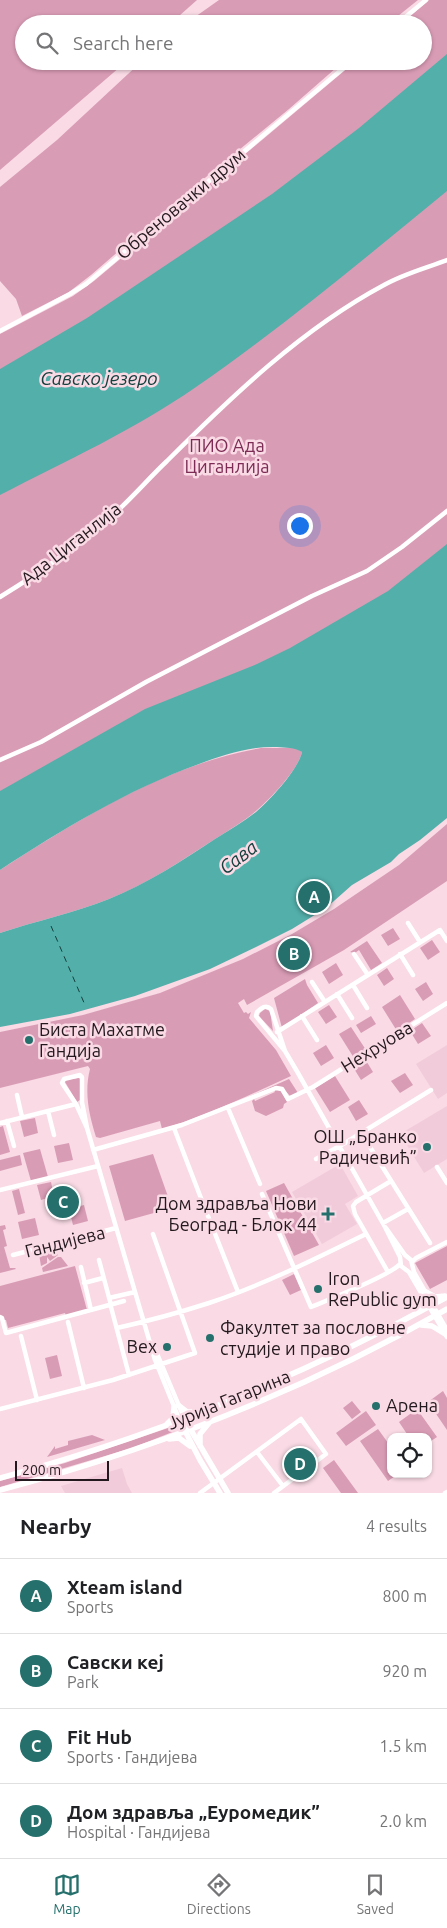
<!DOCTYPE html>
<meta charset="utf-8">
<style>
:root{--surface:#fff;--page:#f2f2f2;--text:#202124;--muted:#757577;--line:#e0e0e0;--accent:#25706c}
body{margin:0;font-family:Ubuntu,sans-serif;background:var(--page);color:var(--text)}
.controls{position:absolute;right:15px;bottom:15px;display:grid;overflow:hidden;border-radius:10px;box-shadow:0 1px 4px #0004}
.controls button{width:45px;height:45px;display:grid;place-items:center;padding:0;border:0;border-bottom:1px solid var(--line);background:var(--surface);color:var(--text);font:25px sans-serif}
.scale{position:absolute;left:15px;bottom:12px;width:94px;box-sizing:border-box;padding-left:5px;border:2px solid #23181d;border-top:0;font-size:14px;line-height:18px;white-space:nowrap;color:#23181d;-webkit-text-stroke:4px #f9dae5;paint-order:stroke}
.you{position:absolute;left:299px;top:525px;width:18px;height:18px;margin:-12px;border:4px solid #fff;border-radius:50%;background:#1a73e8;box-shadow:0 0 0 8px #1a73e833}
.badge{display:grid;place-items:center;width:32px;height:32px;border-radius:50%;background:var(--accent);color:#fff;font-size:16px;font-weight:700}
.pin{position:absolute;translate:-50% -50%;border:2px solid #fff;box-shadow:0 1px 5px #0006}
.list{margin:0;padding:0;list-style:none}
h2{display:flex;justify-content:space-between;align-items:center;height:65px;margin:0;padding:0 20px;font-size:21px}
h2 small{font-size:16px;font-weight:400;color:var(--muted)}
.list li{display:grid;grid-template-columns:32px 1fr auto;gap:15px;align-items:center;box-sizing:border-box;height:75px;padding:0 20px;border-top:1px solid var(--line)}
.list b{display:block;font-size:19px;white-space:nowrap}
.list p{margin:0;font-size:16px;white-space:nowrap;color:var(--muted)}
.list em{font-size:16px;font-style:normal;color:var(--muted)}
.icon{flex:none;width:28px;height:28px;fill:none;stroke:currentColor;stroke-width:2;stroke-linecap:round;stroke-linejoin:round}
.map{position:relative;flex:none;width:447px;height:1493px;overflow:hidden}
.search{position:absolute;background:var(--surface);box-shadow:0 1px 4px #0004;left:15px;right:15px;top:15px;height:55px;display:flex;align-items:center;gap:12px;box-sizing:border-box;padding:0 18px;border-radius:28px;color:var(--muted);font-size:19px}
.sheet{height:365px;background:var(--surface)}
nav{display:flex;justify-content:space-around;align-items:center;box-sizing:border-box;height:70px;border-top:1px solid var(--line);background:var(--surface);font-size:14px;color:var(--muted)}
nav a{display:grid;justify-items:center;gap:2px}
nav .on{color:var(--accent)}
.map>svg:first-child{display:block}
.built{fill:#f2cbda}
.green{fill:#d99cb5}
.water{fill:#52afaa}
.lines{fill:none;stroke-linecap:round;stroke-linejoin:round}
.ferry{stroke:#15403e;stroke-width:1;stroke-dasharray:6 5;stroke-linecap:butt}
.minor{stroke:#fff;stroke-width:4.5}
.major{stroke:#fff;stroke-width:5.5}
.poi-dot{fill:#25706c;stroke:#f9dae5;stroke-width:2}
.labels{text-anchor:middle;stroke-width:5;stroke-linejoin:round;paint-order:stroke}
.street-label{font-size:18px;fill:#23181d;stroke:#f9dae5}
.park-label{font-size:18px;fill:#7c2c54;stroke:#f9dae5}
.poi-label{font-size:18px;fill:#23181d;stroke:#f9dae5;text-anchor:start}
.water-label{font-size:19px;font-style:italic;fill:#15403e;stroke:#f9dae5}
</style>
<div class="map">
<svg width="447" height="1493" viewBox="0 0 447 1493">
<rect width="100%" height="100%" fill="#f9dae5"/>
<path class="built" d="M447,1045V1093L438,1099L416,1064Z
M447,1106V1159L424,1173L400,1134Z
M340,1164L358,1196L345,1204L357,1224L322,1244L292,1192Z
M122,1468L127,1484L132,1493H65L61,1486Z"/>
<path class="green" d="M0,0H197L170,24H24V61H127L0,170Z
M219,0H418L388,24H185Z
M429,0H447V573L0,807V334L73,296L94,281L356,61H423V24H401Z
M142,61H344L289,109L172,205L91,275L69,292L22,316L16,299L0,281V187L57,140Z
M261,748H295L302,752C298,770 270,799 256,811C243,822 229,830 215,839C181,861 147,884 109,899C74,913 36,921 0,933V870C81,818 165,765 261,748Z
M447,824V881L344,950L247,1005L244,999L238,1003L244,1013L246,1012L248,1014L251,1012L249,1018L276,1050L291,1076C249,1095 207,1116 162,1129L160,1121L100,1138L96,1137C89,1115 84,1092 90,1069L88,1066L0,1088V1032L83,1015L160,993L243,959L292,934L334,909L399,865Z
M393,928L400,939L388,946L381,935Z
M432,940L440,952L428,960L420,948Z
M367,941L382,963L371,970L359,950L355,953L350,952Z
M336,963L343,975L329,984L322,972Z
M387,968L394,979L384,986L377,975Z
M305,979L307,985L318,1003L282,1028L274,998Z
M426,982L433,994L423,1001L415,989Z
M400,995L415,1019L397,1031L382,1007Z
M329,1005L337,1017L326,1024L318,1012Z
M265,1009L270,1011L273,1031L259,1016L260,1013Z
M371,1016L376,1024L361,1033L356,1025Z
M422,1023L431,1036L418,1044L410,1031Z
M351,1027L366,1050L354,1058L339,1034Z
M326,1045L334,1058L321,1066L313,1053Z
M365,1059L373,1072L361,1080L353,1067Z
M405,1073L413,1085L400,1093L391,1081Z
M335,1076L350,1100L330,1112L315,1088Z
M79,1078L80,1079V1100L77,1102L65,1082L66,1080Z
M289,1079L298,1093L290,1096L282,1087L276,1086L239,1101Z
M277,1089L282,1092L287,1102L284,1104L283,1108L266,1116L255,1111L252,1101L254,1099L255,1101L275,1092L274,1090Z
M359,1100L368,1114L356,1121L348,1107Z
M35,1118L38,1133L24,1137L20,1121Z
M3,1126L10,1152L0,1155V1127Z
M69,1143L73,1160L58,1163L54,1146Z
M40,1149L48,1177L31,1181L23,1153Z
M153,1154L172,1208L125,1221L109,1166Z
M20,1155L22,1165L0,1171V1160Z
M51,1182L54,1196L41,1200L37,1185Z
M284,1183L319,1245L294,1256L266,1191Z
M19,1189L25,1213L18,1215L12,1191Z
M84,1205L88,1221L73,1225L69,1209Z
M35,1218L39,1235L22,1239L18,1222Z
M5,1225L6,1229L3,1230L7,1246L4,1247L10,1268H15L16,1269L0,1273V1226Z
M105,1233V1236C95,1241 76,1248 67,1245L66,1243Z
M447,1246V1280L430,1289L415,1263Z
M55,1251L58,1255L50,1261L47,1257V1263L41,1266L39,1254Z
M58,1257H61L68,1266L43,1272L42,1268Z
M75,1266L87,1310L66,1316L65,1313L8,1328L6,1320H3L0,1315V1286Z
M294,1274L301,1290L290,1295L282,1280Z
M57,1355L62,1376L50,1379L45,1358Z
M443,1391L447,1398V1430L428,1402Z
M352,1401L361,1412L352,1419L343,1408Z
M417,1409L437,1437L428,1443V1437H409L399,1422Z
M366,1411L376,1425L346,1446L336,1433Z
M174,1426L175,1431L132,1448L0,1487V1481L65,1463Z
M378,1429L391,1447V1474H398L388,1481L360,1441Z
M92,1435L105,1440L47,1457L55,1446V1449L68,1445V1441Z
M334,1460L358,1493H341L323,1468Z"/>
<path class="water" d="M447,54V191C365,258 283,327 196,387C134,430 66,461 0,495V369L87,318L272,194L359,128Z
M447,544V818L420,840L399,854L391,862L352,885L326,908L292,929L258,946L210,969L135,996L70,1014L0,1027V933C36,921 74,913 109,899C146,884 182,861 215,839C229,830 243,822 256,812C270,800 298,770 302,752C294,747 286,748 277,747C250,746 223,755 199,764C127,790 63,829 0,870V791L145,709L257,664L290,648L388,591Z"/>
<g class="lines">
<path class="ferry" d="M51,926L85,1005"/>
<path class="minor" d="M397,24L426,0
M0,331L70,294L86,284L352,61
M0,597C39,573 79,546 113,515C132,498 149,478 167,461C232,396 302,329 384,285C403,274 426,268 447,260
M0,760L41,742L146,682L312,596L367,571L402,547L447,511
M408,923L420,942
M354,954L368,975
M400,954L413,975
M312,982L325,1002
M353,985L367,1008
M337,994L352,1018
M302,1016L317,1040
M277,1032L440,930L447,941
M285,1051L271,1009C266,1004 261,1008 257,1012L256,1016L285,1051L298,1073L385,1227L400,1257L401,1266L409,1272L447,1337
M17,1095L22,1117
M228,1108L260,1184
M48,1111L54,1135
M7,1121L14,1146
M0,1123L76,1104
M87,1128L82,1102V1077L80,1075L64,1079L62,1083L76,1104L87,1128L155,1360L180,1421
M174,1128L204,1206
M370,1147L430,1243
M93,1150L182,1125L276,1088L282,1089L288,1099L313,1087L447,1003
M316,1159L345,1143L431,1090
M437,1167L447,1183
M0,1190L98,1166
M262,1194L311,1307C328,1300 391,1275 400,1264
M208,1216L238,1292
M383,1223L408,1209
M386,1228L405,1255L411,1260L414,1272L447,1330
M13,1255L116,1228
M99,1260L111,1305
M412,1262L416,1258L447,1242
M81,1267L91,1310
M388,1272L355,1214L353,1206L356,1202L391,1181
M84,1283L103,1278
M109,1298L135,1292
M111,1307L129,1375
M0,1317L2,1318L6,1333L124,1301
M68,1322L84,1388
M117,1328C148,1321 178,1313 209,1303C263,1285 315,1259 366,1234
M21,1336L37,1400
M153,1344L185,1420
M0,1409L113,1380L195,1353L153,1234
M257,1452L283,1486
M200,1493L301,1419L326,1454L274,1493
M445,1493L447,1492"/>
<path class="major" d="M426,1292L435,1297L445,1296
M417,1313L421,1305L422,1294
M421,1325L432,1326L445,1334
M178,1405L187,1412H198
M185,1420L228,1493
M180,1421L200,1460L220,1493
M167,1424L173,1418L174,1407
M169,1439L179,1438L190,1446
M200,1446V1434L209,1423
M0,1478C156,1436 305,1375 447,1297
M0,1490C155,1449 307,1389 447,1309"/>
</g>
<g class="poi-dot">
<circle cx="29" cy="1040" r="5"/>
<circle cx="427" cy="1147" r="5"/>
<path d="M325.5 1206.5h5v5h5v5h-5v5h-5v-5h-5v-5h5z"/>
<circle cx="318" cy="1289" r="5"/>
<circle cx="210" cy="1338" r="5"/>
<circle cx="167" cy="1347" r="5"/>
<circle cx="376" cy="1406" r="5"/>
</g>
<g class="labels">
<g class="street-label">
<text transform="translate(181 204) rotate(-40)" y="6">Обреновачки друм</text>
<text transform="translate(71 544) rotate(-38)" y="6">Ада Циганлија</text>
<text transform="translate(377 1047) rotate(-32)" y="6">Нехруова</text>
<text transform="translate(65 1242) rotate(-14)" y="6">Гандијева</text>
<text transform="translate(229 1400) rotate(-22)" y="6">Јурија Гагарина</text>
</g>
<g class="park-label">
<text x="227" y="452">ПИО Ада<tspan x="227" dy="21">Циганлија</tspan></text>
</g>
<g class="poi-label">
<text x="39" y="1036">Биста Махатме<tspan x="39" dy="21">Гандија</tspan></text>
<text x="417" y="1143" text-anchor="end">ОШ „Бранко<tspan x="417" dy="21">Радичевић”</tspan></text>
<text x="317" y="1210" text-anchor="end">Дом здравља Нови<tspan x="317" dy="21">Београд - Блок 44</tspan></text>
<text x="328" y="1285">Iron<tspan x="328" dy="21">RePublic gym</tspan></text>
<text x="220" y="1334">Факултет за пословне<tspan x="220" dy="21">студије и право</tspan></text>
<text x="157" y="1353" text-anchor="end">Bex</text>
<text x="386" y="1412">Арена</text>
</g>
<g class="water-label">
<text x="99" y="385">Савско језеро</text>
<text transform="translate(238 857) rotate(-37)" y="7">Сава</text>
</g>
</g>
</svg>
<div class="controls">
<button><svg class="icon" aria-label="locate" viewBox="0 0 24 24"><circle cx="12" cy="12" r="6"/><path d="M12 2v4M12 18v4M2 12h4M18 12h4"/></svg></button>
</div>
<div class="scale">200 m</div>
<div class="you"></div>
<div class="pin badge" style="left:314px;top:897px">A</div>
<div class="pin badge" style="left:294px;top:954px">B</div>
<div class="pin badge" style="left:63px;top:1202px">C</div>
<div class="pin badge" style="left:300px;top:1464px">D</div>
<div class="search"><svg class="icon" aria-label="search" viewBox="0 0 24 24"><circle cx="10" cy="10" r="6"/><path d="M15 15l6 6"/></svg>Search here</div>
</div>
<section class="sheet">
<h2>Nearby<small>4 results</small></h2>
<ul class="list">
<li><span class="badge">A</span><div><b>Xteam island</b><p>Sports</p></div><em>800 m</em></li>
<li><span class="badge">B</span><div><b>Савски кеј</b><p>Park</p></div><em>920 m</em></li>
<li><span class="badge">C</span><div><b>Fit Hub</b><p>Sports · Гандијева</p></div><em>1.5 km</em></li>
<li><span class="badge">D</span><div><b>Дом здравља „Еуромедик”</b><p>Hospital · Гандијева</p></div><em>2.0 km</em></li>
</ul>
</section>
<nav>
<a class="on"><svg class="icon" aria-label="map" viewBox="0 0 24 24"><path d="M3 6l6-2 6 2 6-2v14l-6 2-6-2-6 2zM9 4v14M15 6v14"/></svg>Map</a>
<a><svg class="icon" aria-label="directions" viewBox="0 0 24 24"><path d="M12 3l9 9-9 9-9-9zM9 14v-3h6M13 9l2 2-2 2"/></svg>Directions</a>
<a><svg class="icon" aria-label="saved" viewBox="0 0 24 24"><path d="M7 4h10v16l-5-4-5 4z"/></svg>Saved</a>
</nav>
